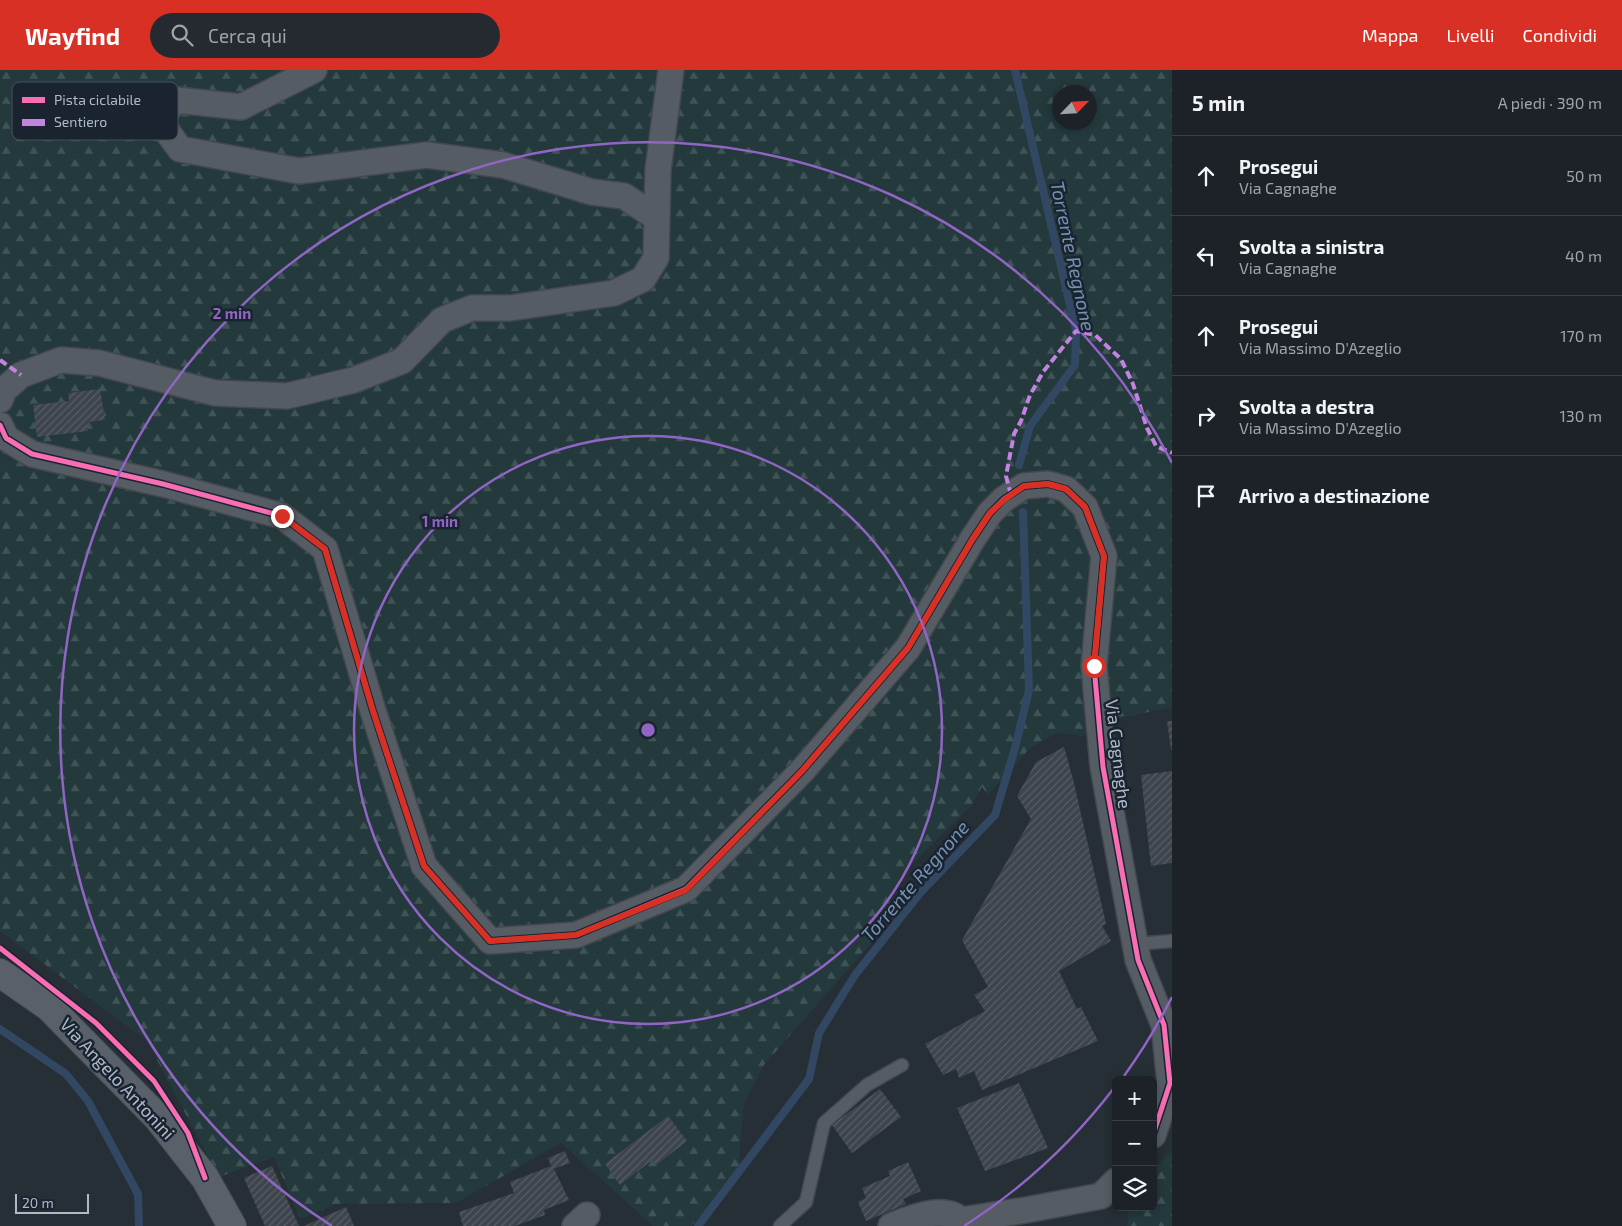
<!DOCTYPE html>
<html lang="it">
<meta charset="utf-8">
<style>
:root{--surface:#1c2228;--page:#252a30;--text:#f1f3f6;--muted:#a0a4a8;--line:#3a3f45;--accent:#d93025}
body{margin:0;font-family:"Exo 2",sans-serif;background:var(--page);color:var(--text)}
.controls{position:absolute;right:15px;bottom:15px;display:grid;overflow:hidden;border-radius:8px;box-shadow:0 2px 8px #0003}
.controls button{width:45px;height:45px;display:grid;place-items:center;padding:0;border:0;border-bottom:1px solid var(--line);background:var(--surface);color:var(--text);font:25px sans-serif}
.compass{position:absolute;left:1052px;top:15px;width:45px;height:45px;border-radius:50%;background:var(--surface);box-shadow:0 2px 8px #0003;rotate:65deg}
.scale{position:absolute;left:15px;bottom:12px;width:74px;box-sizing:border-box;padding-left:5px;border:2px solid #afbac8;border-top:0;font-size:14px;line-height:18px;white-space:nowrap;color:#afbac8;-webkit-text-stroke:4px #1a2431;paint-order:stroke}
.stop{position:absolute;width:15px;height:15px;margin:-11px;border:4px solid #d93025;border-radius:50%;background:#fff}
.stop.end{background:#d93025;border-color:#fff;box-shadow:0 1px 5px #0008}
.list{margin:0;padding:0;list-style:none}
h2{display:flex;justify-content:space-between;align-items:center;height:65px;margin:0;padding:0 20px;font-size:21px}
h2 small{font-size:16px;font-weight:400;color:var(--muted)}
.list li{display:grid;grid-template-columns:32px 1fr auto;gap:15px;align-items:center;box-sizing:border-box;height:80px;padding:0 20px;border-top:1px solid var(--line)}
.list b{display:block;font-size:19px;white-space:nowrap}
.list p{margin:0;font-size:16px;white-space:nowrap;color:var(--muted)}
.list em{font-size:16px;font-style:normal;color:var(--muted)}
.icon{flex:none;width:28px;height:28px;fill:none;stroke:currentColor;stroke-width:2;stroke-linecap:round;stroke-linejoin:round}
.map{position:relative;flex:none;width:1172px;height:1156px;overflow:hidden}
header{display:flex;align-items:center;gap:30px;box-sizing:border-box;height:70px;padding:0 25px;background:var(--accent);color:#fff}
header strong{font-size:24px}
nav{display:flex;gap:28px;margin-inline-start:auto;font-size:18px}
.search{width:350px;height:45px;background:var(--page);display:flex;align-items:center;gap:12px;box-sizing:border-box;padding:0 18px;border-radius:28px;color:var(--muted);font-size:19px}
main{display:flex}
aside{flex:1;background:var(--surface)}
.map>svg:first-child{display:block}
.forest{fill:url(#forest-firs);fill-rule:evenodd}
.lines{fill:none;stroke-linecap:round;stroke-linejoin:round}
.stream{stroke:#324761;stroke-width:8}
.building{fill:url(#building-hatch)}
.lane-casing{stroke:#43484e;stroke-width:15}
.street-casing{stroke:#43484e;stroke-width:28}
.secondary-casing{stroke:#43484e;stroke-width:30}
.lane{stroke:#565c64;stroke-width:12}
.street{stroke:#565c64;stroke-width:25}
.secondary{stroke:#5a6069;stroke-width:28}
.quiet{stroke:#c483df;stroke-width:4;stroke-dasharray:8 4;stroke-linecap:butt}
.cycleway-casing{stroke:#1a2431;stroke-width:8}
.cycleway{stroke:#f96db3;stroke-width:5}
.route{stroke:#d93025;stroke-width:6}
.ring{fill:none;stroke:#9065c3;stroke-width:2.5}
.labels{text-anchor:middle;stroke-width:5;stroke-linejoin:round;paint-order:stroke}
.street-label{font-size:18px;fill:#afbac8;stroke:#1a2431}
.water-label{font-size:19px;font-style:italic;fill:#7592b2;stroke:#1a2431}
.key{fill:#1a2431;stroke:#47515e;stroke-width:1}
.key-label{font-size:14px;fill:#afbac8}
.centre{fill:#9065c3;stroke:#1a2431;stroke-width:2.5}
.ring-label{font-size:15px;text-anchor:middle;font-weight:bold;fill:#9065c3;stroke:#1a2431;stroke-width:5;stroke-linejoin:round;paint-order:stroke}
</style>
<header>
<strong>Wayfind</strong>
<div class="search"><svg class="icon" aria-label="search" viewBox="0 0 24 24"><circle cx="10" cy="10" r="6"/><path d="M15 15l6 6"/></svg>Cerca qui</div>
<nav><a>Mappa</a><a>Livelli</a><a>Condividi</a></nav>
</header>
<main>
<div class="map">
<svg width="1172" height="1156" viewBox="0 0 1172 1156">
<defs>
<pattern id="forest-firs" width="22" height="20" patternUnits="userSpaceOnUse" patternTransform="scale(1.25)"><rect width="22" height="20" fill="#23393c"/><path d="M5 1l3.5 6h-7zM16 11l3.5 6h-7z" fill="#405457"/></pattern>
<pattern id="building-hatch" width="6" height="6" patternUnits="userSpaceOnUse" patternTransform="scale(1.25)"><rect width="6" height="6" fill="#3e444c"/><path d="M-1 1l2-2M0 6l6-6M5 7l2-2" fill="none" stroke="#575d64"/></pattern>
</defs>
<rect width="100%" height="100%" fill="#262e36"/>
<path class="forest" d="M0,0H1172V637L1097,653L1083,666L1057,663L1030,678L988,725L982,717L971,736L901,805L872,872L764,995L744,1034L738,1107L691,1156H653L561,1073L456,1133L337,1134L300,1149L274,1087L219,1107L147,971L0,861ZM1060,22H1090V52H1060Z
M1172,1081V1156H1127L1129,1137H1153V1099Z"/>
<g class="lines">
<path class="stream" d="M1015,0L1076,261L1075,295L1030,356L1019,395
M0,959L66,1004L88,1031L138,1124L139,1156
M698,1156L809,1009L819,963L855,905L921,822L995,745L1015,678L1029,620L1023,442"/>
</g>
<path class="building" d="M100,319L105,350L87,352L88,361L37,367L33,335L69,331L68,323Z
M1167,651H1172V680H1171Z
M1064,677L1073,709L1106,854L1102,856L1111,871L1059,901L1077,939L1081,937L1098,971L982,1020L974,1001L959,1008L956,999L943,1005L925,974L985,941L974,925L988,917L962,870L1031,749L1017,726L1036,692Z
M1172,701V793L1151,796L1141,705Z
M1019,1013L1048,1078L985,1101L957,1038Z
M880,1019L901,1047L852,1083L832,1055Z
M668,1046L687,1071L656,1095L652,1090L620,1115L605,1094Z
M565,1081L570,1093L554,1099L569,1130L544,1140L545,1145L515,1156H463L459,1142L514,1123L510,1112L551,1096L548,1088Z
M908,1092L921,1121L903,1129L906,1134L866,1151L858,1132L866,1128L862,1118L890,1106L888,1101Z
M272,1096L299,1156H265L244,1108Z
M346,1137L354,1156H304Z"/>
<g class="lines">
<g class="lane-casing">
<path id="lane" d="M1135,874L1172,871
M780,1156L806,1132L824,1053L867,1015L902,995"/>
</g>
<g class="street-casing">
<path id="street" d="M657,148L658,100L671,0
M0,330L4,320L21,305L61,290L99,293L215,323L287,326L354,310L402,291L442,250L472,238H510L614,223L643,209L656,188L657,148L624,126L592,122L503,95L427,85L299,101L180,79L158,49L177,30L241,37L314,0
M0,355L6,368L32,384L163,414L282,446L325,479L373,641L424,796L490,871L576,865L686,819L802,701L908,578L972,470L990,443L1004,429L1024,416L1048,414L1066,419L1085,437L1104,486L1094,596L1103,697L1138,890L1164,955L1170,1013L1153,1065
M962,1150L1026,1140L1101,1126L1116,1111
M575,1156L587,1145
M891,1156C911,1148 951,1131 965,1156"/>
</g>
<g class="secondary-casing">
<path id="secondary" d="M0,903L49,937L158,1048L205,1108L232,1156"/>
</g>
<use href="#lane" class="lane"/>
<use href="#street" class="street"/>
<use href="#secondary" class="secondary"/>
<path class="quiet" d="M0,290L21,305
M1011,425L1006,406L1014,364L1021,351L1030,325L1043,302L1076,261L1095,265L1121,289L1133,314L1147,358L1156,376L1172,383"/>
<g class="cycleway-casing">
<path id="cycleway" d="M0,355L6,368L32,384L163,414L282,446L325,479L373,641L424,796L490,871L576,865L686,819L802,701L908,578L972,470L990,443L1004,429L1024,416L1048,414L1066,419L1085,437L1104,486L1094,596L1103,697L1138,890L1164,955L1170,1013L1153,1065
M0,878L96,953L154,1011L188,1063L205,1108"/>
</g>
<use href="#cycleway" class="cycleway"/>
</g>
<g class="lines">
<path class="route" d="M282,446L325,479L373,641L424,796L490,871L576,865L686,820L802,701L908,578L972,470L990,443L1004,430L1024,416L1048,414L1066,419L1085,437L1104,486L1094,596"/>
</g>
<g class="ring">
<circle cx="648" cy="660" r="294"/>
<path d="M1172 927A588 588 0 0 1 1124 1006M1114 1018A588 588 0 0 1 964 1156M332 1156A588 588 0 1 1 1172 393"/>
</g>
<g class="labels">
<g class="street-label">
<text transform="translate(1118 684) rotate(83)" y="6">Via Cagnaghe</text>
<text transform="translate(117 1009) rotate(47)" y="6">Via Angelo Antonini</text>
</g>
<g class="water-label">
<text transform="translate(1073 186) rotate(78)" y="7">Torrente Regnone</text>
<text transform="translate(915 811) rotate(-49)" y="7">Torrente Regnone</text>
</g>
</g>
<rect x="12" y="12" width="166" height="58" rx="8" class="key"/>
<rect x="22" y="27" width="23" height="6" fill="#f96db3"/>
<rect x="22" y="49" width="23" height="7" fill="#c483df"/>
<g class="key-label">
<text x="54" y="35">Pista ciclabile</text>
<text x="54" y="57">Sentiero</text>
</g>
<circle cx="648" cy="660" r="8" class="centre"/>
<g class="ring-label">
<text x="232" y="249">2 min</text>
<text x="440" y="457">1 min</text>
</g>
</svg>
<div class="controls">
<button>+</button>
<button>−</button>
<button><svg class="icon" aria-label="layers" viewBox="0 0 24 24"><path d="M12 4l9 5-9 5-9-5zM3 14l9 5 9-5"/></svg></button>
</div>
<svg class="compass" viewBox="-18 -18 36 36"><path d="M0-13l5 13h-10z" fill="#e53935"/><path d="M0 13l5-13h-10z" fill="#a0a4a8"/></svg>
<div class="scale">20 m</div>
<div class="stop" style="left:1094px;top:596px"></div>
<div class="stop end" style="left:282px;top:446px"></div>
</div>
<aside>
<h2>5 min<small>A piedi · 390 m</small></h2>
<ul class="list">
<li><svg class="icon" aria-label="ahead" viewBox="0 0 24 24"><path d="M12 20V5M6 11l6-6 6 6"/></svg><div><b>Prosegui</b><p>Via Cagnaghe</p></div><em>50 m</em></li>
<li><svg class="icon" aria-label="left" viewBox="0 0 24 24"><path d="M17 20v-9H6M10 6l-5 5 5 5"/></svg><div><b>Svolta a sinistra</b><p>Via Cagnaghe</p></div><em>40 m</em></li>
<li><svg class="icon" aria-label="ahead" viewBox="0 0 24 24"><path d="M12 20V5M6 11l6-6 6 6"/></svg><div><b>Prosegui</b><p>Via Massimo D'Azeglio</p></div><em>170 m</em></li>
<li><svg class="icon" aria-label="right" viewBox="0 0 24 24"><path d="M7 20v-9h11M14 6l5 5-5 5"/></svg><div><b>Svolta a destra</b><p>Via Massimo D'Azeglio</p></div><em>130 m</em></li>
<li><svg class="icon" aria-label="arrive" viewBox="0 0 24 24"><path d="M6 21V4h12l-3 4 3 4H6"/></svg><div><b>Arrivo a destinazione</b></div></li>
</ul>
</aside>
</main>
